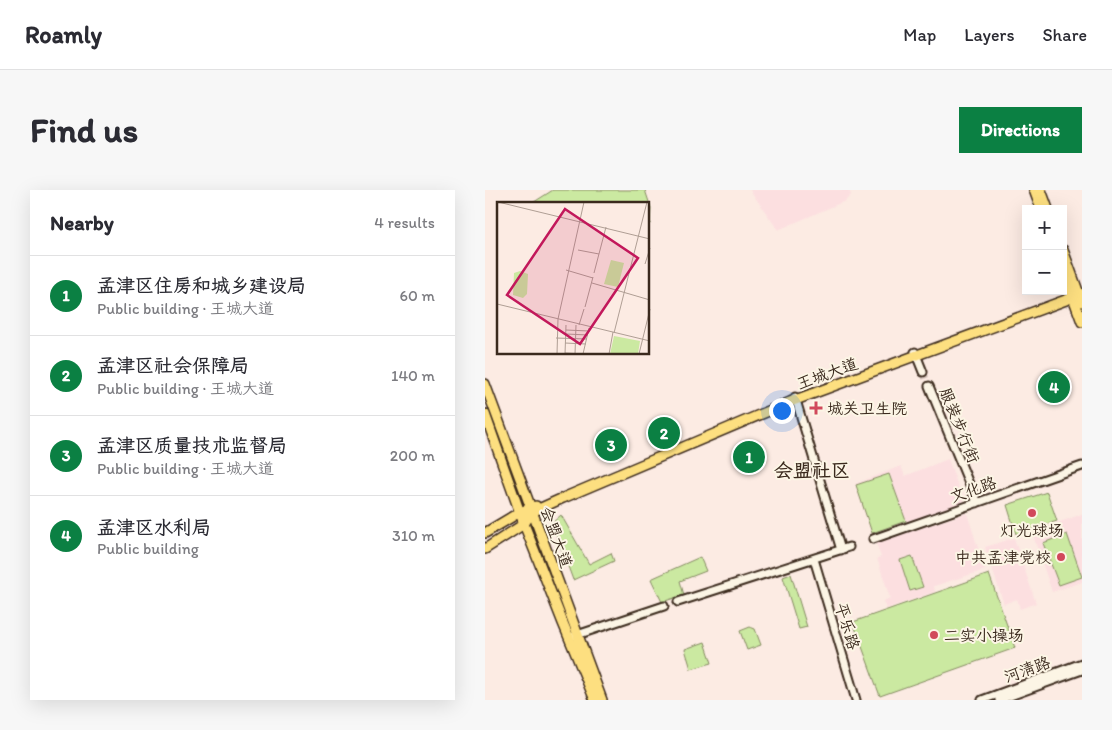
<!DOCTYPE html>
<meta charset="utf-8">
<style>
:root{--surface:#fff;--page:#f7f7f7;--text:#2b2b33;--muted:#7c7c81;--line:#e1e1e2;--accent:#0b8043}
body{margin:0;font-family:Itim,"LXGW WenKai TC",sans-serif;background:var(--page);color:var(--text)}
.controls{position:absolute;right:15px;top:15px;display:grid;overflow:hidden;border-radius:0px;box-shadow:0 5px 20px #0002}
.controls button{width:45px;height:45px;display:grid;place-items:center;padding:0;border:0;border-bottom:1px solid var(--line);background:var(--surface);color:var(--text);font:25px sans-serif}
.you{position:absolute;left:296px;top:220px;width:18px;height:18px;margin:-12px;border:4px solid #fff;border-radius:50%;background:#1a73e8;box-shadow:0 0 0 8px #1a73e833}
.badge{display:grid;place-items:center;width:32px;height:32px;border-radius:50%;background:var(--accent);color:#fff;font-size:16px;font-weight:700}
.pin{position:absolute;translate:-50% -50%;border:2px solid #fff;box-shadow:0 1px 5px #0006}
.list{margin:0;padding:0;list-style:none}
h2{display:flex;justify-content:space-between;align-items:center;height:65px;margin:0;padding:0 20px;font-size:21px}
h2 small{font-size:16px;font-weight:400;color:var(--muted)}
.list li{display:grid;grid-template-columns:32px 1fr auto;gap:15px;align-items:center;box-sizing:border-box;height:80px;padding:0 20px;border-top:1px solid var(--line)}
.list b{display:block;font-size:19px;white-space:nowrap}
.list p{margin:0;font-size:16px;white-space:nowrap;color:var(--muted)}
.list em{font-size:16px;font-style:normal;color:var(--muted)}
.map{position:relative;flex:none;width:597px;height:510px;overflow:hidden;border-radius:0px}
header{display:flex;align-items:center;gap:30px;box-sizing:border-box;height:70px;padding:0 25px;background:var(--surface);border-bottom:1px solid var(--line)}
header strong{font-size:24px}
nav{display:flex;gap:28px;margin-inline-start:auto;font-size:18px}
.intro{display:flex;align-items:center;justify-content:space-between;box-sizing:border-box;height:120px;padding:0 30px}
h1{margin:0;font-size:35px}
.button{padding:12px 22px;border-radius:0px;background:var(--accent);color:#fff;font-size:18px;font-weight:700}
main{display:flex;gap:30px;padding:0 30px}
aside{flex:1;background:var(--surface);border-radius:0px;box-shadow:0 5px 20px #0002}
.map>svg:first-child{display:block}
.built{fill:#fcdfe0}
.green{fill:#cbe9a1;stroke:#838a60}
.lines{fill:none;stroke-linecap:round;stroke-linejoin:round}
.minor-tunnel{stroke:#d5c4bc;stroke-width:7;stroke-dasharray:7 3.5;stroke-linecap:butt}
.minor-casing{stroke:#3b2a1e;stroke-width:11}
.major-casing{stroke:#3b2a1e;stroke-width:12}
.minor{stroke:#fcf5e5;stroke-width:7}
.major{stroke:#fddf80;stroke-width:9}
.poi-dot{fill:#d1495b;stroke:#fcf5e5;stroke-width:2}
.labels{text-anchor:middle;stroke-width:4;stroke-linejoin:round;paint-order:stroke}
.street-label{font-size:16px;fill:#3b2a1e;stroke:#fcf5e5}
.poi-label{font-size:16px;fill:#3b2a1e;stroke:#fcf5e5;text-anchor:start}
.quarter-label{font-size:19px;font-weight:bold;fill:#3b2a1e;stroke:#fcf5e5}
.inset-road{fill:none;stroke:#af9e94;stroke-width:1}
.view{fill:#c2185b;fill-opacity:0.15;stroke:#c2185b;stroke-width:2.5}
.inset-edge{fill:none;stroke:#3b2a1e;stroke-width:2.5}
</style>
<header>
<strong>Roamly</strong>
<nav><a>Map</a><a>Layers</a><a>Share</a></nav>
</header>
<div class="intro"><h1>Find us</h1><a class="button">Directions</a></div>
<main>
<aside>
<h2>Nearby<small>4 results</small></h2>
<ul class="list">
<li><span class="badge">1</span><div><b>孟津区住房和城乡建设局</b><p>Public building · 王城大道</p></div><em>60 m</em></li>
<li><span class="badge">2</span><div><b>孟津区社会保障局</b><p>Public building · 王城大道</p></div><em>140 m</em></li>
<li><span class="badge">3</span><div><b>孟津区质量技术监督局</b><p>Public building · 王城大道</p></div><em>200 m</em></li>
<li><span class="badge">4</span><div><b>孟津区水利局</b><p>Public building</p></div><em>310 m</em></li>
</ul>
</aside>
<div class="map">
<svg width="597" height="510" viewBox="0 0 597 510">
<rect width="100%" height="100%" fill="#fcebe3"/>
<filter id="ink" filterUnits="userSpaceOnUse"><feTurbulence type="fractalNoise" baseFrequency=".02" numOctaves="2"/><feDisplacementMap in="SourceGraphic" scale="10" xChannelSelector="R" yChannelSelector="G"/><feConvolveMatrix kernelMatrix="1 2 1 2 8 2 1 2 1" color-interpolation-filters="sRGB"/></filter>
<g filter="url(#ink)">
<path class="built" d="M265,0H364L366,5L360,11L293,40Z
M463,269L480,315L387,345L370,294L416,276L420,286Z
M482,323L500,380L449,396L450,402L401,419L398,411L405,408L392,368L396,367L391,353Z
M597,324V392L567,402L547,342Z
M529,348L551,413L535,419L532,409L519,414L500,357Z"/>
<path class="green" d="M68,0H160L166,18L165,34L164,14H46Z
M404,284L421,331L387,343L371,295Z
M562,302L572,331L531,344L522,315Z
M76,325L104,374L126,363L129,371L88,390L67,333Z
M582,344L597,387L574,395L558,353Z
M427,366L438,397L425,401L415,370Z
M215,367L221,381L195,391L199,405L177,412L166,389Z
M306,384L322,437L314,439L298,387Z
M504,384L530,458L395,506L368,432Z
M265,437L270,439L276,455L262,460L255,441Z
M220,452L227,473L206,479L200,459Z"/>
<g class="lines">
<path class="minor-tunnel" d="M438,182L444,196"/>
<g class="minor-casing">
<path id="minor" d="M430,162L438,182
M444,196L492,313
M310,207L356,360
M388,349L597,276
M329,369L371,510
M193,412L364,357
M89,446L179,416
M497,510L597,473
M514,510L597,480"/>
</g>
<g class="major-casing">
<path id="major" d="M549,0L556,19
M556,0L563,19
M578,60L597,112
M578,80L597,132
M0,194L117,510
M0,224L39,334L78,433L110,510
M0,343L35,322L51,316
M0,359L39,334L47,322L78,308L305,212L597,104"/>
</g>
<use href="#minor" class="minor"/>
<use href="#major" class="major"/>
</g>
</g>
<g class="poi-dot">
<path d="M328.5 210.5h5v5h5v5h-5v5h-5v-5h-5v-5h5z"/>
<circle cx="547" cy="323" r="5"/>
<circle cx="576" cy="367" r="5"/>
<circle cx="449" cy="445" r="5"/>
</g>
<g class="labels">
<g class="street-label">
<text transform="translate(342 183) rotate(-20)" y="6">王城大道</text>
<text transform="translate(475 235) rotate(68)" y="6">服装步行街</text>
<text transform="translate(488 299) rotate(-19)" y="6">文化路</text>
<text transform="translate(72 347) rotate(70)" y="6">会盟大道</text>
<text transform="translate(363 436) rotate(73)" y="6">平乐路</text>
<text transform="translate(542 479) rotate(-20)" y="6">河清路</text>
</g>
<g class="poi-label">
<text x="342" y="224">城关卫生院</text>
<text x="547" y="346" text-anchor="middle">灯光球场</text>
<text x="566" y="373" text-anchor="end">中共孟津党校</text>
<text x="459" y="451">二实小操场</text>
</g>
<g class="quarter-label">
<text x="327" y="287">会盟社区</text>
</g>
</g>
<g transform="translate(12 12)">
<rect width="152" height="152" fill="#fcebe3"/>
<path d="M114,58L127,61L121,85L107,82ZM23,69L31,72L30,92L26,96L16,93L17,71ZM117,134L143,139L141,152H113Z" fill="#cbe9a1"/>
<path class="inset-road" d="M1,0L153,37M81,48L102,52M148,62L153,46M69,68L96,76M97,71L109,25M95,81L153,98M0,102L153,139M88,105L96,75M82,123L87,107M69,128L92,129M117,131L150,0M69,132L91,133M59,136L90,137M68,141L89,142M68,151L86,152M60,152L61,117L87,0M68,152L69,123M78,152L79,123M86,152L92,126M112,152L116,130M142,152L153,107"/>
<path class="view" d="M68,7L141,56L83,142L10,93Z"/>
<rect width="152" height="152" class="inset-edge"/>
</g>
</svg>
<div class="controls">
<button>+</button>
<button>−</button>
</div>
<div class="you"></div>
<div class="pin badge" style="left:264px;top:267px">1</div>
<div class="pin badge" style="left:179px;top:243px">2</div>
<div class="pin badge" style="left:126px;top:255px">3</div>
<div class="pin badge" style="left:569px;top:197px">4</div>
</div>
</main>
